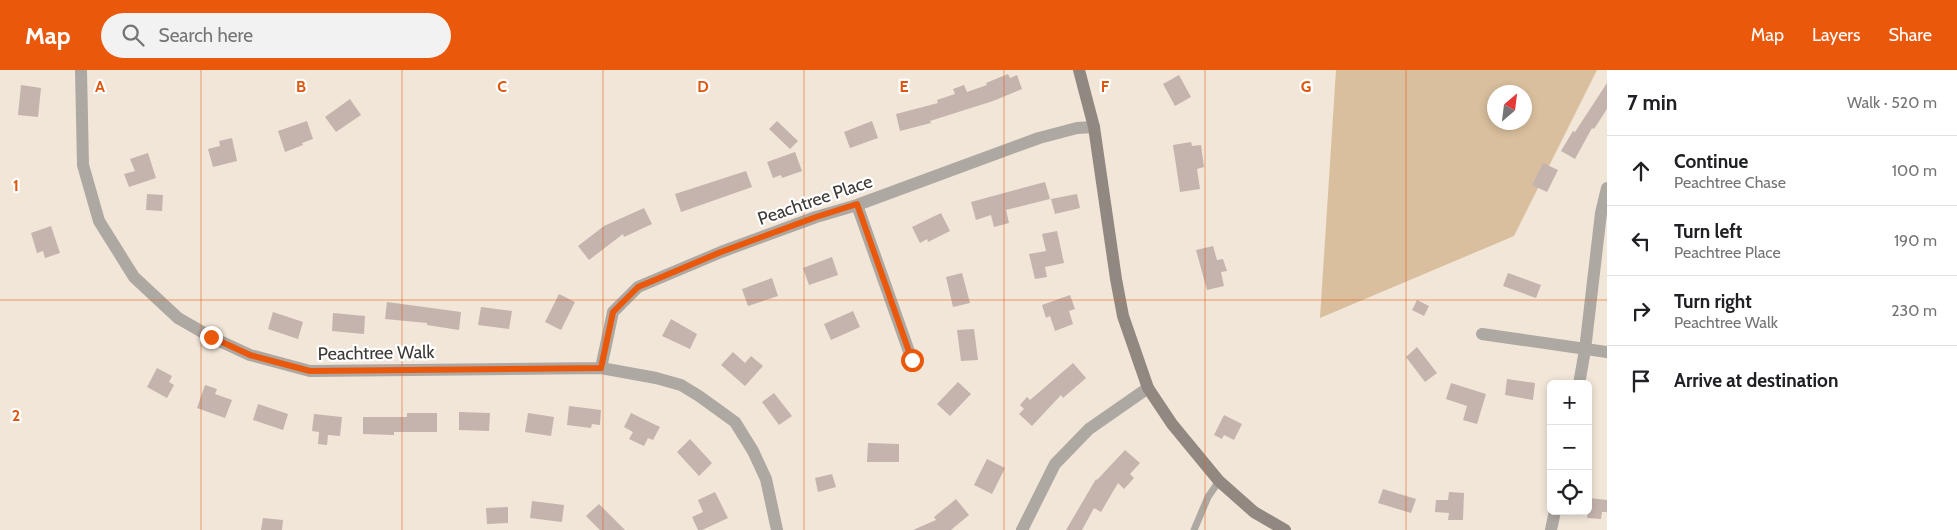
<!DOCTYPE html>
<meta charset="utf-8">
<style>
:root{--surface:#fff;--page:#f2f2f2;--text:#202124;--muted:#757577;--line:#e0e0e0;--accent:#ea580c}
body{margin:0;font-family:Cabin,sans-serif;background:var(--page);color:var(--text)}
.controls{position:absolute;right:15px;bottom:15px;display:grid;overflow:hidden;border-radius:8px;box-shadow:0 2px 8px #0003}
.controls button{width:45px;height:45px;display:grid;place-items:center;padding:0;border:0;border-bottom:1px solid var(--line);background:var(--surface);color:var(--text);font:25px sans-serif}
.compass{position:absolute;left:1487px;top:15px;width:45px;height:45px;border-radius:50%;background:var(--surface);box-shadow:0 2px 8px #0003;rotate:28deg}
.stop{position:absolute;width:15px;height:15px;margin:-11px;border:4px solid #ea580c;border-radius:50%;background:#fff}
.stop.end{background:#ea580c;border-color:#fff;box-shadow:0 1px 5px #0008}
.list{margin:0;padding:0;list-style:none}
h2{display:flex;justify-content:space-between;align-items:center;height:65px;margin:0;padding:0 20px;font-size:21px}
h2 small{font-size:16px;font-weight:400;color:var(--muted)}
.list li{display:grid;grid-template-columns:32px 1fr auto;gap:15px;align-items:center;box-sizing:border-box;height:70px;padding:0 20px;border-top:1px solid var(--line)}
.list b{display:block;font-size:19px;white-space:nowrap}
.list p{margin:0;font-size:16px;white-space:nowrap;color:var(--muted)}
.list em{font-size:16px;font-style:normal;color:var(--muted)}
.icon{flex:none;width:28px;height:28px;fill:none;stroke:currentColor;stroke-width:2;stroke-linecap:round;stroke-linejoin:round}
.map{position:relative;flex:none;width:1607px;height:460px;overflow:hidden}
header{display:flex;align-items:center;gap:30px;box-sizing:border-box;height:70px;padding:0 25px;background:var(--accent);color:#fff}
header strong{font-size:24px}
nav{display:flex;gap:28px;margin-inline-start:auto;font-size:18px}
.search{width:350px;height:45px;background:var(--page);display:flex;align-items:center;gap:12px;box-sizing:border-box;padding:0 18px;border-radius:28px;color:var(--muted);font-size:19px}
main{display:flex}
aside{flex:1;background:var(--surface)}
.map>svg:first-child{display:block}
.green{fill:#d9bf9d;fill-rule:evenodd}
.building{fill:#c5b3ae}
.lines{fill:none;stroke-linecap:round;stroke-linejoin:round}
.service{stroke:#aea8a3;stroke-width:7}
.minor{stroke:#aea8a3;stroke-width:12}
.secondary{stroke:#928882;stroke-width:12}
.route{stroke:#ea580c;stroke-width:6}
.grid{fill:none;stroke:#df570e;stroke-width:1;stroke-opacity:0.55}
.labels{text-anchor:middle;stroke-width:4.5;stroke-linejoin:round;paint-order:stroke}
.street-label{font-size:18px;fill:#3d3934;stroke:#fff}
.grid-label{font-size:16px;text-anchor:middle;font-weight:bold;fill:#df570e;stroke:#fff;stroke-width:4.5;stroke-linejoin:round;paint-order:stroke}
</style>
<header>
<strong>Map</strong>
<div class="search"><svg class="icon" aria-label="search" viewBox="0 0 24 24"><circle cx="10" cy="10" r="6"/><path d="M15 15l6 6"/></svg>Search here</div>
<nav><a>Map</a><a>Layers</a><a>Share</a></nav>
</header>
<main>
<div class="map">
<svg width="1607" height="460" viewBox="0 0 1607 460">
<rect width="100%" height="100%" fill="#f1e6d8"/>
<path class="green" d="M1336,0H1597L1514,166L1320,248ZM1494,22H1524V52H1494Z"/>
<path class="building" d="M1008,4L1010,8L1017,5L1022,19L993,31L930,51L931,53L900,61L896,44L938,33L937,30L955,24L953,19L964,15L967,22L987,15L986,13Z
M1179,5L1191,27L1175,36L1163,14Z
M1607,13V39L1594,59L1592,58L1575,89L1561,81L1573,61L1575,62Z
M21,15L41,18L38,47L18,45Z
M350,29L361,45L336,62L325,47Z
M307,51L313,69L302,73L303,75L285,82L278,61Z
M777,51L798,71L790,79L769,59Z
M872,51L878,68L850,78L844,62Z
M232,68L237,91L213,97L208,79L220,76L219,71Z
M1191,72L1192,76L1201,75L1204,97L1197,99L1200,119L1180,122L1173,75Z
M795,82L802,101L782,108L781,105L773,108L767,92Z
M148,83L156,108L129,117L124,104L135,101L130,89Z
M1543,93L1558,100L1547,122L1532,115Z
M746,101L752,117L681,142L675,124Z
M1045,112L1050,129L1006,140L1009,153L994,157L991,145L976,150L971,132Z
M147,124L163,125L162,141L146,140Z
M1077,124L1080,138L1055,144L1051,129Z
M644,138L652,154L624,167L623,164L589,190L578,176L604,156Z
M941,143L950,161L928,172L927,169L920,173L912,157Z
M51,156L60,183L45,188L43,181L37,183L31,163Z
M1057,161L1064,193L1045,197L1047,207L1035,209L1029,184L1046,181L1042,164Z
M1213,176L1217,190L1223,189L1227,201L1221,202L1224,216L1207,220L1196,180Z
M832,187L838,205L809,215L803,198Z
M962,203L970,233L953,237L946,207Z
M1508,203L1541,215L1536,228L1503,216Z
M772,208L778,226L748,236L742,219Z
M559,224L575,232L561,260L545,252Z
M1070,225L1075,239L1069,241L1073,254L1055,261L1050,246L1046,248L1042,235Z
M1417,230L1429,236L1424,246L1412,240Z
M387,232L461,242L459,260L427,255V253L385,249Z
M481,237L512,241L509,259L478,255Z
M853,241L860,257L831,270L824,254Z
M273,242L303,252L298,269L268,259Z
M333,243L365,246L364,264L332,261Z
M671,249L697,264L690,279L662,266Z
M974,259L978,290L961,291L957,260Z
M1417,277L1437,303L1425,312L1406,287Z
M733,282L745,293L751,286L763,296L745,316L721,295Z
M1073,293L1086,308L1063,328L1061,325L1032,356L1019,344L1024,339L1020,335L1027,327L1030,330Z
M157,298L172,306L169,312L174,315L167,328L147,317Z
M1507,309L1535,313L1533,330L1505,325Z
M958,312L971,324L950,346L937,334Z
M1451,313L1486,324L1477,354L1463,350L1467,336L1446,329Z
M205,315L217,319L215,324L232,330L225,348L197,338Z
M774,323L792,346L779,355L762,332Z
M258,334L288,344L283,360L253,350Z
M569,336L601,340L600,355L592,354L591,358L567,355Z
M459,342L490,343L489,361L459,360Z
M407,343H437V362H394V365L363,364V347H407Z
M528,343L554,347L551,366L525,362Z
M631,343L660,357L653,370L648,368L644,376L629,369L633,362L624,357Z
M314,344L342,347L340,366L328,365L327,375L318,374L319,362L312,361Z
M1224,345L1242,354L1234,370L1224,365L1222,369L1214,365Z
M690,369L712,393L699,406L677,382Z
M868,373L899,374V392H867Z
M1125,380L1140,393L1130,404L1134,408L1124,419L1118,413L1101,442L1094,438L1082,460H1066L1096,409L1097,410Z
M987,389L1005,398L992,424L974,415Z
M832,404L836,417L818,422L815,408Z
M1383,419L1416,429L1411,443L1378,433Z
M715,422L728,448L702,460H698L692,447L703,442L698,430Z
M1449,422L1464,423L1463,450H1448L1449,443L1435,442L1436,430H1448Z
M1589,428L1607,430V442H1602L1601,449L1587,448Z
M956,429L969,445L951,460H913L936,450L934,447Z
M532,431L564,435L562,452L530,448Z
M599,434L625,460H600L586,446Z
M508,437V453L487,454L486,438Z
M263,448L283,450L282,460H261Z"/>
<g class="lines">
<path class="service" d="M1194,460L1208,427L1219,411"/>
<path class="minor" d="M81,0L83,95L99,151L134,207L178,248L211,267L250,285L310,301L601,298L656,308L681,315L699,326L735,352L753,381L766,409L777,460
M857,135L912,290
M1482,264L1607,282
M601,298L613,242L638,217L721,182L816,147L857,135L1039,68L1077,58L1094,57
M1579,314L1585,280L1601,143L1607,118
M1022,460L1055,394L1089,359L1148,318
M1551,460L1555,441"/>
<path class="secondary" d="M1079,0L1094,57L1116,209L1123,246L1148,318L1172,354L1219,411L1254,442L1285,460"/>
</g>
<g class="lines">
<path class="route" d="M211,267L250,285L310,301L601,298L613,242L638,217L721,182L816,147L857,134L912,290"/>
</g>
<path class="grid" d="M201,0V460M402,0V460M603,0V460M804,0V460M1004,0V460M1205,0V460M1406,0V460M0,230H1607"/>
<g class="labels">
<g class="street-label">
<text transform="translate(815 130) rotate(-19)" y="6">Peachtree Place</text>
<text transform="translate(376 283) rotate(-1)" y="6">Peachtree Walk</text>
</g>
</g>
<g class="grid-label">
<text x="100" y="22">A</text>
<text x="301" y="22">B</text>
<text x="502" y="22">C</text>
<text x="703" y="22">D</text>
<text x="904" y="22">E</text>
<text x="1105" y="22">F</text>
<text x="1306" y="22">G</text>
<text x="16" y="121">1</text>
<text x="16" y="351">2</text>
</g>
</svg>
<div class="controls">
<button>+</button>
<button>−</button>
<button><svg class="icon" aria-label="locate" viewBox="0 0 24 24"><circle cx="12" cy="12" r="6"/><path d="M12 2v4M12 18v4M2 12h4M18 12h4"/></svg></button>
</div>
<svg class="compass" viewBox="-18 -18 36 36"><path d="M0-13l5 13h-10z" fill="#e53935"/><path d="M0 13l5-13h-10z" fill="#757577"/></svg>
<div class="stop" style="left:912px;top:290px"></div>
<div class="stop end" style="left:211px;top:267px"></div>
</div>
<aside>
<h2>7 min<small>Walk · 520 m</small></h2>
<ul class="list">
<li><svg class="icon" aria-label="ahead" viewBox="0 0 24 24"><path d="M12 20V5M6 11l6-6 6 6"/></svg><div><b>Continue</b><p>Peachtree Chase</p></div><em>100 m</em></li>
<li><svg class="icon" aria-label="left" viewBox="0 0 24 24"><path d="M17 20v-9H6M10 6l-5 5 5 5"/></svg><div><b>Turn left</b><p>Peachtree Place</p></div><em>190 m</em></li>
<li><svg class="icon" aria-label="right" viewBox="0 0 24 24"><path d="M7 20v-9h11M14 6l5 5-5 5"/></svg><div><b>Turn right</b><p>Peachtree Walk</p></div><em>230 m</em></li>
<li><svg class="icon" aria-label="arrive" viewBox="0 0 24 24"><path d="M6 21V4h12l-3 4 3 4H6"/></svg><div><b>Arrive at destination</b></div></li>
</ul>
</aside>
</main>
